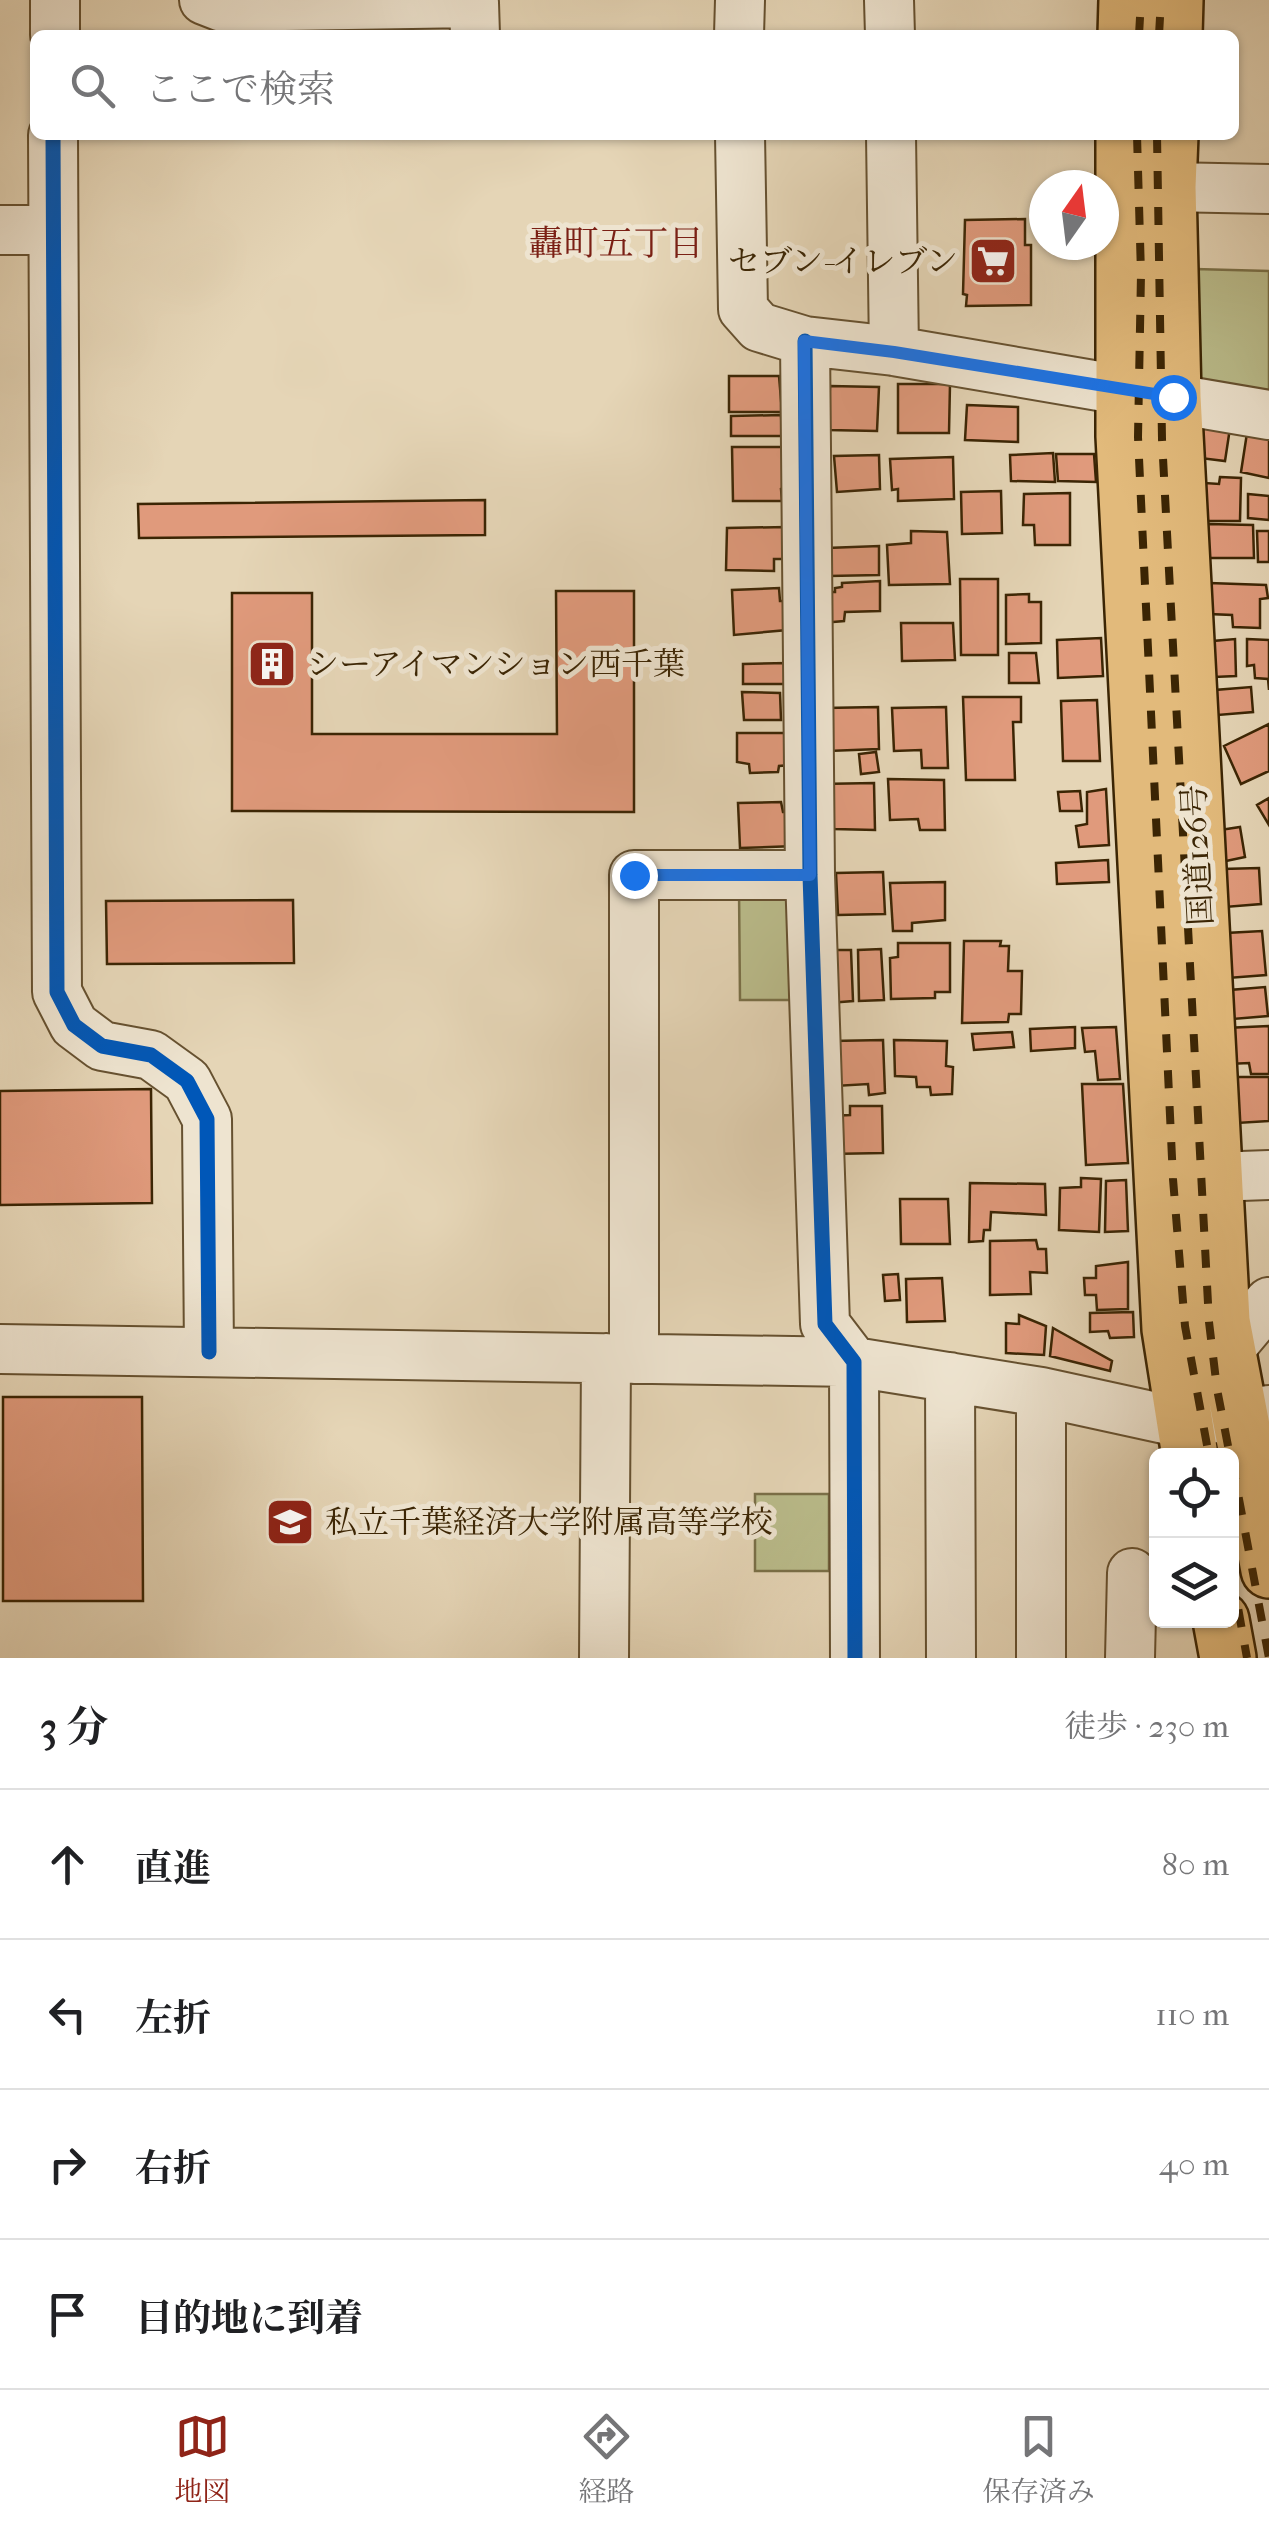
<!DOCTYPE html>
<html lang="ja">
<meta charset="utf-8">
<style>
:root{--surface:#fff;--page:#f2f2f2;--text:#202124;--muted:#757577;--line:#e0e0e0;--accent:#8f2418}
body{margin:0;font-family:"IM FELL French Canon","Noto Serif JP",serif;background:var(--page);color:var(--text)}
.controls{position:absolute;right:30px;bottom:30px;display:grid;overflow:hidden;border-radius:15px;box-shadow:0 2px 8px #0004}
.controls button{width:90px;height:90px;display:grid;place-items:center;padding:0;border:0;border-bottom:2px solid var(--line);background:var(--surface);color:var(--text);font:50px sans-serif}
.compass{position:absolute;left:1029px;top:170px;width:90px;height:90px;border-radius:50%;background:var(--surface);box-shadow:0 2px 8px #0004;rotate:14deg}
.stop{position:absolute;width:30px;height:30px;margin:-22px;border:8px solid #1a73e8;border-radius:50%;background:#fff}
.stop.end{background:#1a73e8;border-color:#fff;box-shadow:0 2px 10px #0008}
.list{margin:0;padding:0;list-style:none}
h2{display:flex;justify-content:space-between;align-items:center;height:130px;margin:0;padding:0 40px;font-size:42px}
h2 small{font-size:32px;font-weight:400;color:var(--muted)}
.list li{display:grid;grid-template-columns:65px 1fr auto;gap:30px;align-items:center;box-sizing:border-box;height:150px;padding:0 40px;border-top:2px solid var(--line)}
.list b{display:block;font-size:38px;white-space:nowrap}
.list em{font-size:32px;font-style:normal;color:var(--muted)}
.icon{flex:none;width:55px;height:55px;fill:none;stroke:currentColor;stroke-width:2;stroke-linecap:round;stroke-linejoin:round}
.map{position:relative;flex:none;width:1269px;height:1658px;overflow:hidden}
.search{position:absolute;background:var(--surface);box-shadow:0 2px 8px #0004;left:30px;right:30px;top:30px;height:110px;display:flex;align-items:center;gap:25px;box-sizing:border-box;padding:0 35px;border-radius:15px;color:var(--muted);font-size:38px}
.sheet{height:730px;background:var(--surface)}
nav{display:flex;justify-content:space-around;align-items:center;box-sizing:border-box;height:140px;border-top:2px solid var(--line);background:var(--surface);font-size:28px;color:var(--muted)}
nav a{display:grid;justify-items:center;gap:5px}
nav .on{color:var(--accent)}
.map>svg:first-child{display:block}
.green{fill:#babc8b;stroke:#7a7048;stroke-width:2.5}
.building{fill:#e09a7c;stroke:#3b2504;stroke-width:2.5}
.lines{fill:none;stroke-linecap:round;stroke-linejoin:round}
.minor-casing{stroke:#665130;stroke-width:52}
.highway-casing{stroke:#3b2504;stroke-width:60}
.minor{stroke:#eee4d0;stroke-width:48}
.highway{stroke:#e2ba7b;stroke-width:55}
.rail{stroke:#3b2504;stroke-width:8;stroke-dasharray:18 18;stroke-linecap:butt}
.cycleway-casing{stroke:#eee4d0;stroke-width:21}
.cycleway{stroke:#0057b8;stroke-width:15}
.route{stroke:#1a73e8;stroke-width:12}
.labels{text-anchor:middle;stroke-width:10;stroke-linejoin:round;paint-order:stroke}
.poi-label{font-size:32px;fill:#3b2504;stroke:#eee4d0;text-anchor:start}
.street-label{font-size:32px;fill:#3b2504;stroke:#eee4d0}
.neighbourhood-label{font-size:35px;fill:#7a1f14;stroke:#eee4d0}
</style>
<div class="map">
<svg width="1269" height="1658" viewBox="0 0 1269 1658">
<rect width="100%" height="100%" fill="#e5d5b6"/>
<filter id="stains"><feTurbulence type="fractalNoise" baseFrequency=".002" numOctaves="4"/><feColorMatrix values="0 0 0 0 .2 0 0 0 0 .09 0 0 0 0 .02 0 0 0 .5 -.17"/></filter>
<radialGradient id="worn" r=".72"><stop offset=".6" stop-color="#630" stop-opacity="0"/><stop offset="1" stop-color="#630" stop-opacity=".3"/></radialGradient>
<path class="green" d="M1195,269L1269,271V392L1194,378Z
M739,888H806L807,1000H740Z
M755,1494H829V1571H755Z"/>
<path class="building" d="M1025,219V245H1031V305L966,306L967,295L963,294L965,220Z
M729,376H779L782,412H729Z
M898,384H950L949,433H898Z
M830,386L879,387L877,431L828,430Z
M967,405L1018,407V442L965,440Z
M781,415L782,436H731V416Z
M1203,425L1230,428L1225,461L1200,458Z
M1247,433L1269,438V478L1241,472Z
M732,447H788V487L781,489L782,501H733Z
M1053,453L1055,482L1011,481L1010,455Z
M1056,454H1094L1096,482L1058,481Z
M879,455L880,489L837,492L834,456Z
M953,457L954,499L898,501V489L892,490L890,459Z
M1220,477L1241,478L1240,521H1202L1205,483L1219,484Z
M1001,491L1002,533L962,534L961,492Z
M1070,493V545H1035L1034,525H1023L1024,494Z
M1248,494L1269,496V520L1248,518Z
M485,500V535L139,538L138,504Z
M1207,524L1253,525L1254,558H1207Z
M786,527L785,559H774V571L726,570L727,528Z
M911,531L947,532L950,584L889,585L887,545L911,543Z
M1257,531H1269V562H1258Z
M879,546V575L829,576L827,548Z
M960,579H998V655H961Z
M880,581V611L845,612L844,621L822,623L821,592H835V588L842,587V583Z
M1209,583L1266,585L1268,598L1260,599V628L1233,627L1232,615L1209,614Z
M779,588L780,601H785L787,630L734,635L732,590Z
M556,591H634V812L232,811V593H312V734H557Z
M1029,594V602H1041V643L1006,644V595Z
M901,623H953L955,660L902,661Z
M1101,638L1103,676L1058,678L1057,640Z
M1235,639L1236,676L1214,677L1213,641Z
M1247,639L1269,640V690L1268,679L1255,678L1254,665L1247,666Z
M1009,653H1036L1039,683H1009Z
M787,663L788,684H743V664Z
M1251,687L1253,712L1218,715L1215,690Z
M742,692L780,693L781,720H744Z
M963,697H1021V722H1013L1015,780H966Z
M1097,700L1100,761H1063L1061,701Z
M878,707L879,749L828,751L825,708Z
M946,707L948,768H922L921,750L894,751L892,708Z
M1269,724V771L1241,784L1224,746Z
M737,733H791V765L779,766L778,772L750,773L749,764L737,762Z
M876,752L879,772L861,774L859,754Z
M888,779L944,780L945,830H920L918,819L890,820Z
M874,783L875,830L834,829L833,820H822L820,784Z
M1106,789L1109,845L1079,847L1076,826L1087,824V792Z
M1080,791L1082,811H1060L1058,792Z
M1269,798V825L1257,805Z
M781,802L783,812H797L796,846L740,848L738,803Z
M1240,827L1245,857L1226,861L1220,830Z
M1108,860L1109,882L1057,884L1056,863Z
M1259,868L1261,904L1225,907L1222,869Z
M883,872L885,914L838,915L836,873Z
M945,882V920L912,923V931H893L890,883Z
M293,900L294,963L107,964L106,901Z
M1262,931L1266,975L1228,978L1226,933Z
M964,941H1001L1000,946H1009L1008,971H1022L1021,1014H1009L1008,1022L962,1023Z
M898,943H950V992H935V998L891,999L890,958L898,957Z
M881,949L884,1000L859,1001L858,950Z
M826,950H851L853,1001L829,1003Z
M1265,987L1268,1016L1233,1019L1230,990Z
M1269,1026V1074H1251L1249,1063L1228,1064L1225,1028Z
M1075,1027V1048L1031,1051L1030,1029Z
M1116,1027L1120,1079L1098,1080L1095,1051L1085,1052L1082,1028Z
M1012,1032L1014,1047L974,1050L972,1034Z
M883,1040L885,1093L869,1095L868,1084L835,1086L832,1041Z
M894,1040L947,1041L946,1066L953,1067L952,1094L931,1095L930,1087H917L916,1077L895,1076Z
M1235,1077H1269V1121L1237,1123Z
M1082,1084H1123L1128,1163L1086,1165Z
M151,1089L152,1203L0,1205V1091Z
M850,1106H882L883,1153L830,1154V1116L850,1115Z
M1081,1178L1101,1179L1099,1232L1059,1230L1060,1188L1081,1187Z
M1126,1180L1128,1231L1105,1232L1106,1181Z
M970,1183L1045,1184L1046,1215L991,1212L990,1230H984L983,1241L969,1242Z
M900,1199H948L950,1244H901Z
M1036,1240L1038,1249H1046L1047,1273L1030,1272L1031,1294L990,1295V1241Z
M1128,1262V1309L1097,1310L1096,1295H1085L1084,1278H1096V1266Z
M898,1274L900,1300L885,1301L883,1275Z
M942,1278L945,1321L907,1322L906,1279Z
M1133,1312L1134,1337L1110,1338L1108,1331L1090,1332V1313Z
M1019,1315L1046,1326L1044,1355L1006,1353V1323L1019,1324Z
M1053,1328L1112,1361L1110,1371L1050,1356Z
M3,1397H142L143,1601H3Z"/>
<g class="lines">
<g class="minor-casing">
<path id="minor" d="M204,0L222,7L474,3L475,35
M889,0L890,35
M55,35V0
M739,35L740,0
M53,135L57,992L74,1025L102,1046L151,1055L187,1081L207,1119L209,1352
M740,135L743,309L759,327L805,341L894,351L1269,415
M891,135L894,351
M1168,187L1269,189
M0,230H51
M805,341L810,875L825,1324L854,1362L855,1658
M1214,1177L1269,1175
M0,1349L854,1362L1041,1392L1183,1423L1269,1410
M1226,1353L1269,1302
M634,1359V875H810
M950,1377L951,1658
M1041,1392V1658
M604,1658L606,1358
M1130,1658L1132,1573"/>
</g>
<g class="highway-casing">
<path id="highway" d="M1126,35L1127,0
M1174,35L1175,0
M1124,135V436L1170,1329L1190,1456
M1170,135L1168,187L1173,397L1222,1321L1269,1570
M1221,1620L1228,1658"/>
</g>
<use href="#minor" class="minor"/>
<use href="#highway" class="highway"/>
<path class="rail" d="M1139,35L1141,0
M1159,35L1161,0
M1137,135L1141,274L1138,437L1173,1179L1185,1326L1209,1456
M1157,135L1162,439L1209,1322L1217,1389L1230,1456
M1232,1462L1269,1658
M1232,1574L1247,1658"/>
<g class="cycleway-casing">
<path id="cycleway" d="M53,135L57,992L74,1025L102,1046L151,1055L187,1081L207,1119L209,1352
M805,341L810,875L825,1324L854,1362L855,1658"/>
</g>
<use href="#cycleway" class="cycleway"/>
</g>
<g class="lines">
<path class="route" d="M634,875H810L804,341L894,352L1173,397"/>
</g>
<defs>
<g id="supermarket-square" transform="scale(2.5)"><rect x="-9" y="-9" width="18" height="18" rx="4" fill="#8f2418" stroke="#eee4d0"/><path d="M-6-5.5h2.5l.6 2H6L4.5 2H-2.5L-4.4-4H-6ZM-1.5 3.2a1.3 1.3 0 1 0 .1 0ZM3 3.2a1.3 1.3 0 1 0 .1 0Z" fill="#fff"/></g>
<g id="building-square" transform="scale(2.5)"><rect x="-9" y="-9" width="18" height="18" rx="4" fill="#8f2418" stroke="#eee4d0"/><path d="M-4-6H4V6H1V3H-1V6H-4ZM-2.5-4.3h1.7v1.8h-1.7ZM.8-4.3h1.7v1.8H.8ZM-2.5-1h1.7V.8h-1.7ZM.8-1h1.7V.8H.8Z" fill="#fff"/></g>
<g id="school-square" transform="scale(2.5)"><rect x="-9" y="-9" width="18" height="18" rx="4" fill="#8f2418" stroke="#eee4d0"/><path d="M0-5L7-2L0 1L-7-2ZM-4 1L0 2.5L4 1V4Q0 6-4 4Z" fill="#fff"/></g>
</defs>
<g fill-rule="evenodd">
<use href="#supermarket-square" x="993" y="261"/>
<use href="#building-square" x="272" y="664"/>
<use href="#school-square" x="290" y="1522"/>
</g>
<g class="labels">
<g class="poi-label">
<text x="958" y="272" text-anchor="end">セブン-イレブン</text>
<text x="307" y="675">シーアイマンション西千葉</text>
<text x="325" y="1533">私立千葉経済大学附属高等学校</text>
</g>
<g class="street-label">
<text transform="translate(1197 855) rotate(-93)" y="11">国道126号</text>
</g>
<g class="neighbourhood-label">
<text x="616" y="255">轟町五丁目</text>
</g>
</g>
<rect width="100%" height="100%" filter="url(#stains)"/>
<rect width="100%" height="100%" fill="url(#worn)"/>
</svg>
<div class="controls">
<button><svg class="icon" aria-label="locate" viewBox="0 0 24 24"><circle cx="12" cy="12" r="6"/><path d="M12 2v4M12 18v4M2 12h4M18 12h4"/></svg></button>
<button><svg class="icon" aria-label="layers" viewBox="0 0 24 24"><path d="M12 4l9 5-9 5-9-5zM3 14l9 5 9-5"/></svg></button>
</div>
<svg class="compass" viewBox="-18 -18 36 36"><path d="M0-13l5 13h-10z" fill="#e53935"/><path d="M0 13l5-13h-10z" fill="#757577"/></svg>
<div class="stop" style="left:1173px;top:397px"></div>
<div class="stop end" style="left:634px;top:875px"></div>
<div class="search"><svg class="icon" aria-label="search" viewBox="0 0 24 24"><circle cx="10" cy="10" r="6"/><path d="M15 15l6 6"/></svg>ここで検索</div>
</div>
<section class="sheet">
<h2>3 分<small>徒歩 · 230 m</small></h2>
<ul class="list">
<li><svg class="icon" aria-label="ahead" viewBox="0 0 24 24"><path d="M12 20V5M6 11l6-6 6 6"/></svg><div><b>直進</b></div><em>80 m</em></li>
<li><svg class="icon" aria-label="left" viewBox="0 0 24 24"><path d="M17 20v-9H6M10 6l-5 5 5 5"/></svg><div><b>左折</b></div><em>110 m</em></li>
<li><svg class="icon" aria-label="right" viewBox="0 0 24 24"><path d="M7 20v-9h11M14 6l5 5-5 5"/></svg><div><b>右折</b></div><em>40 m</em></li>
<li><svg class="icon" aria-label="arrive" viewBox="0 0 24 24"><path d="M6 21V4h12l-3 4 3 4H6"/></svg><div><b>目的地に到着</b></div></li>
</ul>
</section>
<nav>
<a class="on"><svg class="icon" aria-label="map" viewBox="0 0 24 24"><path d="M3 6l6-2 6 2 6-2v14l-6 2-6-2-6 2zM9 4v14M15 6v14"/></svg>地図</a>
<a><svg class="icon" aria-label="directions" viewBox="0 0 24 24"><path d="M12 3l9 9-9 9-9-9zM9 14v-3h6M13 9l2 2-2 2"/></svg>経路</a>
<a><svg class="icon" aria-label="saved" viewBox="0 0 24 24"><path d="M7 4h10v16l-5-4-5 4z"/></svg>保存済み</a>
</nav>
